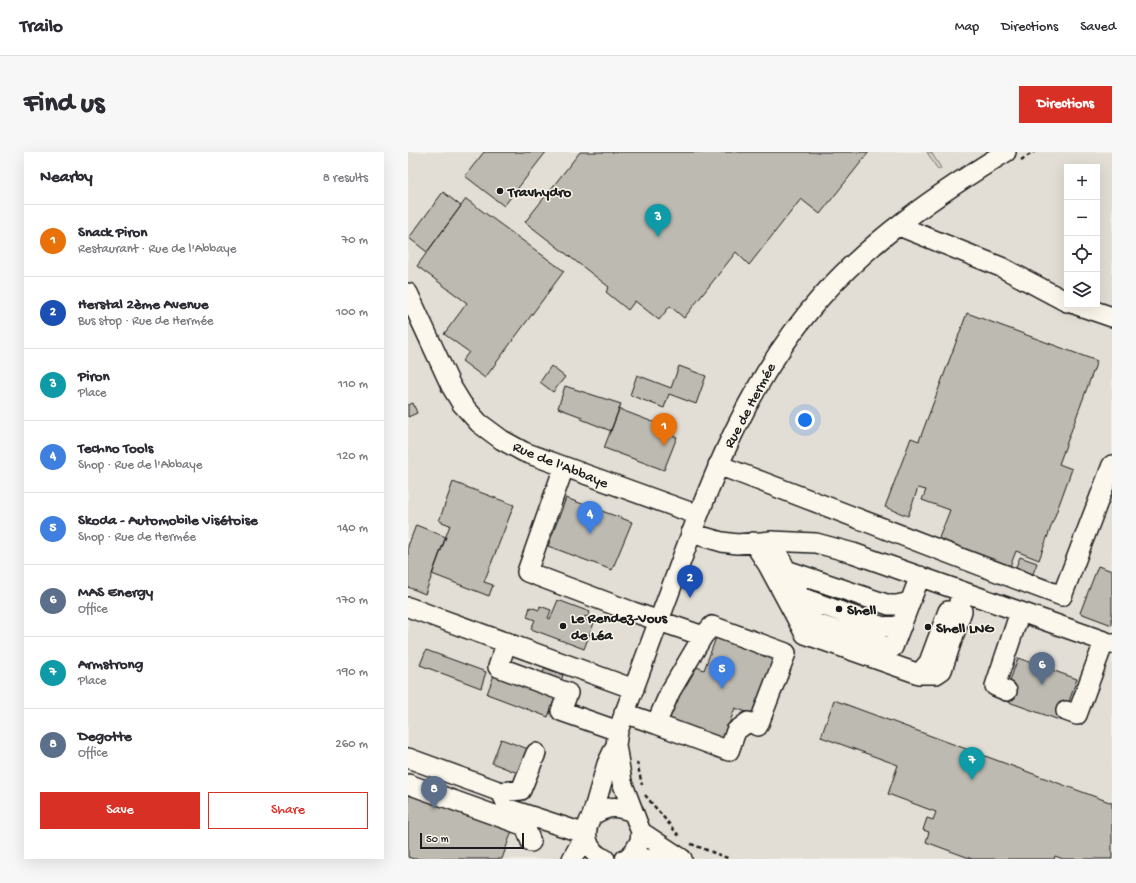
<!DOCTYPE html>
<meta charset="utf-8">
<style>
:root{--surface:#fff;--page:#f7f7f7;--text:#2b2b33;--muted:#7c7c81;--line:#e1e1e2;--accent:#d93025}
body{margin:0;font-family:"Gochi Hand",sans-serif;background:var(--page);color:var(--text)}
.controls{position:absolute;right:12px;top:12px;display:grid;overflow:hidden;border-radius:0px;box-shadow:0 4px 16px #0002}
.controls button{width:36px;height:36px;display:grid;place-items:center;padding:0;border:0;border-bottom:1px solid var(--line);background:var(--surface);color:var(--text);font:20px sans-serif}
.scale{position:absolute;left:12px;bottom:10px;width:104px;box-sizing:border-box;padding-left:4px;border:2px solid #1c1c1c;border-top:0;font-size:11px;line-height:14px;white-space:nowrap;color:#1c1c1c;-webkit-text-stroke:3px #fbf7ec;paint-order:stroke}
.you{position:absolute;left:397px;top:268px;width:14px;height:14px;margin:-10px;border:3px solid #fff;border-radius:50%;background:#1a73e8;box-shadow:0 0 0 6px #1a73e833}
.badge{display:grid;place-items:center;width:26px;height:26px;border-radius:50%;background:var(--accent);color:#fff;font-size:13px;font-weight:700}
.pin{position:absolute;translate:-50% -33px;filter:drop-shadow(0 1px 2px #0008)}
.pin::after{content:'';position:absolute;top:21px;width:14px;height:12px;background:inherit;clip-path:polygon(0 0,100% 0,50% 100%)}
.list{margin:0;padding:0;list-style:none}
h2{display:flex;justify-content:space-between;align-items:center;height:52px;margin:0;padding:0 16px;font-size:17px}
h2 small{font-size:13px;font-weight:400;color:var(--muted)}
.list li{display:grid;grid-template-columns:26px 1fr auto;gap:12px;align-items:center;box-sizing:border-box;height:72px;padding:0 16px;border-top:1px solid var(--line)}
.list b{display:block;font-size:15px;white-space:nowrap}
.list p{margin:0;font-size:13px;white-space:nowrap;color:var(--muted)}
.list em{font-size:13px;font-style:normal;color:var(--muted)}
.actions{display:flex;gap:8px;padding:12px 16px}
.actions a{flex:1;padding:9px 0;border:1px solid var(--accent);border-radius:0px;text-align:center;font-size:14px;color:var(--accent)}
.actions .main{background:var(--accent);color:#fff}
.icon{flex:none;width:22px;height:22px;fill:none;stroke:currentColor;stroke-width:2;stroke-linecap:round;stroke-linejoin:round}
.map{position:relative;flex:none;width:704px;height:707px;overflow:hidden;border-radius:0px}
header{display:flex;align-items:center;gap:24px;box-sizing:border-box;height:56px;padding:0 20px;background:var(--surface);border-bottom:1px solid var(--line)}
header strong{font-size:19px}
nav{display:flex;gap:22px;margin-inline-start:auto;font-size:14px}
.intro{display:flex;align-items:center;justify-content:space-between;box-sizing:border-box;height:96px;padding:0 24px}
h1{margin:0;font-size:28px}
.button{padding:10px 18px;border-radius:0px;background:var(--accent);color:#fff;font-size:14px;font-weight:700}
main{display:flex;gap:24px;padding:0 24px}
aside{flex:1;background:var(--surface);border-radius:0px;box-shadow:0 4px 16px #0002}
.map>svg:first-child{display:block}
.built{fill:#e2ded5;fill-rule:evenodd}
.green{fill:#d2cfc6;stroke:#777671}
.building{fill:#bdbab1;stroke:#1c1c1c}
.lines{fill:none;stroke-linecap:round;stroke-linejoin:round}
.minor-casing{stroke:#1c1c1c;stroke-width:22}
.path{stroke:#1c1c1c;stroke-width:2.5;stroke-dasharray:4 3;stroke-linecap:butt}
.minor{stroke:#fbf7ec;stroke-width:19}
.poi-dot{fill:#1c1c1c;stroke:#fbf7ec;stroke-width:1.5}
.labels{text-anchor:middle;stroke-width:3;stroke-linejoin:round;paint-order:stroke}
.poi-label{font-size:15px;font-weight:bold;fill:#1c1c1c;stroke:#fbf7ec;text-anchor:start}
.street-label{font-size:15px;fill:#1c1c1c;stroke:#fbf7ec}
</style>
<header>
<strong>Trailo</strong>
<nav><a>Map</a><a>Directions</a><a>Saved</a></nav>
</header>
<div class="intro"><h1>Find us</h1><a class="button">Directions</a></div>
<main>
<aside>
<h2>Nearby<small>8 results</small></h2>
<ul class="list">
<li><span class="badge" style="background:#e8710a">1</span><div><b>Snack Piron</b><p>Restaurant · Rue de l'Abbaye</p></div><em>70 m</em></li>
<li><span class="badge" style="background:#1a4fb4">2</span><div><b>Herstal 2ème Avenue</b><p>Bus stop · Rue de Hermée</p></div><em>100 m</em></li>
<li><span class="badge" style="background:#0f9aa8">3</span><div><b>Piron</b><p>Place</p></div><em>110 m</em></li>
<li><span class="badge" style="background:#3f7fe0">4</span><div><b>Techno Tools</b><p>Shop · Rue de l'Abbaye</p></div><em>120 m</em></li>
<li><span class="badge" style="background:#3f7fe0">5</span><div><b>Skoda - Automobile Visétoise</b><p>Shop · Rue de Hermée</p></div><em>140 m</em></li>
<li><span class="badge" style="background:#5c6f8a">6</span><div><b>MAS Energy</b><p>Office</p></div><em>170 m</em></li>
<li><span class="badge" style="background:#0f9aa8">7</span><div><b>Armstrong</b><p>Place</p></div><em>190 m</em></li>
<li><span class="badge" style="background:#5c6f8a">8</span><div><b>Degotte</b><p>Office</p></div><em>260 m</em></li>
</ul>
<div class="actions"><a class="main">Save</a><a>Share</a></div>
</aside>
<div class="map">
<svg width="704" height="707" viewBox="0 0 704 707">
<rect width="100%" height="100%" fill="#f2eee4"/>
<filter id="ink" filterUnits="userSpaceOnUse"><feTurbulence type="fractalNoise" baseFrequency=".025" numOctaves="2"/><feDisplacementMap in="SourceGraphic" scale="8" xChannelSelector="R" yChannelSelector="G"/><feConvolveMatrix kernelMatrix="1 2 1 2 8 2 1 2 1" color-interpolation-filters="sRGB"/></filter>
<g filter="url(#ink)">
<path class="built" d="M0,0H704V707H0ZM659,15H689V153H659Z"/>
<path class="green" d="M519,0H523L533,16L530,18Z"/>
<path class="building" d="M76,0H138L96,54L57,24Z
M172,0H461L412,62L393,47L341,113L328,100L276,166L262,154L251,168L227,149L220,158L198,140L201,135L117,70Z
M35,40L53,54L19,100L1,86Z
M58,47L156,119L77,226L54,209L61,200L36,182L59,151L9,114Z
M559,161L689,209L651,312L664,317L631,408L608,399L601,417L529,391L542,358L514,348L518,338L510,336L500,364L477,355L503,286L511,289Z
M143,214L157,225L145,240L132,230Z
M271,214L298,224L288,252L261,242L256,256L222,243L229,223L263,236Z
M157,234L213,252L203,279L173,267L174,265L150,256Z
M5,251L9,261L0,265V253Z
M211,257L250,272L248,277L269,285L256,318L196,296Z
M45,330L106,353L76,430L85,433L81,444L24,422L42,373L31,369Z
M158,346L224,370L204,418L140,394Z
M8,373L38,385L17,442L0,435V394Z
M612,405L629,411L625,422L608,415Z
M690,414L704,419V473L672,461Z
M150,448L182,460L180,465L177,464L176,467L186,471L176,497L123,477L127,468L119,465L122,455L131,458L132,454L143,458L140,466L142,467Z
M309,483L369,505L347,563L327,556L314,591L256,570L286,514L296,518Z
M18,498L78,520L73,536L12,513Z
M610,506L669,527L654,569L595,548Z
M137,516L155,523L152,532L133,525Z
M86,523L147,546L140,565L79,542Z
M426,548L704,651V707H655L647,704L646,707H564L518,690L521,680L515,678L519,666L525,668L528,660L480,642L490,613L413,585Z
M93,587L123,598L115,623L84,611Z
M0,637L105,676L94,707H6L0,705Z"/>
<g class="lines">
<g class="minor-casing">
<path id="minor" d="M491,74L593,115L659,150
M0,141L43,234L54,252L71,271L94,288L116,300L290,363
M669,153L704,165
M310,313C425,356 539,402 654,444L704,313
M156,315L119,420L225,460L295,484L262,540L248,572L216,561
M283,381L314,390L329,392L363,389L408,391L445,401L704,492
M363,389L406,471L478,495H485L512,424
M345,390L360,413L397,482L511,522H528L534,518L554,459L551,450L554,439
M378,418L481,453H489L502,450
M392,445L475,475L494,473
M0,455L226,537
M99,490L90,515L160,541L153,559L210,579
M511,522L521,510L540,459
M599,539L587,534L612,460
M658,559L669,563L696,490
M248,572L321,599L328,579L340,570L350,574L378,501L304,474L295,484
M208,593L214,630L233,680L232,689L227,698L219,707
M0,606L93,640L101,657L178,682
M0,632L117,674L123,690
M93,640L113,638L128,601
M184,664C198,654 208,653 224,660
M233,680L274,707
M164,707L178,682
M197,707C178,700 174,680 184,664L199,612L208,593L210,579C230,526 249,473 269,420C305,321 343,224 414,144C465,86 533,40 598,0
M217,707H252"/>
</g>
<path class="path" d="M613,8L626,0
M229,610L234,633
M237,643L272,685
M283,692L322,707"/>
<use href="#minor" class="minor"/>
</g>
</g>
<g class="poi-dot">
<circle cx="92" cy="39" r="4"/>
<circle cx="431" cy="457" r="4"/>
<circle cx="155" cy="474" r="4"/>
<circle cx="520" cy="475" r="4"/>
</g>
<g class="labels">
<g class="poi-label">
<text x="100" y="44">Travhydro</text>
<text x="439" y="462">Shell</text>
<text x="163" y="470">Le Rendez-Vous<tspan x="163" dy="17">de Léa</tspan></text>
<text x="528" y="480">Shell LNG</text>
</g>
<g class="street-label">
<text transform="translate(341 253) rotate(-62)" y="5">Rue de Hermée</text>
<text transform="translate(153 312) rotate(22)" y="5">Rue de l'Abbaye</text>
</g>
</g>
</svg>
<div class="controls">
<button>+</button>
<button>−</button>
<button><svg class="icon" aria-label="locate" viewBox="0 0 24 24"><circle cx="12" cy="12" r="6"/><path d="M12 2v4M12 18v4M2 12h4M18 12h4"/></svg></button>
<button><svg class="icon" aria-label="layers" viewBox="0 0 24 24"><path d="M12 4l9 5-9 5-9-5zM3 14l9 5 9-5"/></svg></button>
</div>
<div class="scale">50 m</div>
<div class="you"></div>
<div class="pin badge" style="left:256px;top:294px;background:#e8710a">1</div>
<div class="pin badge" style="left:282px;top:446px;background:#1a4fb4">2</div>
<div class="pin badge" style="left:250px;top:85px;background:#0f9aa8">3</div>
<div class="pin badge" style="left:182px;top:382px;background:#3f7fe0">4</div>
<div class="pin badge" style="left:314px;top:537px;background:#3f7fe0">5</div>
<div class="pin badge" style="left:634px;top:533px;background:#5c6f8a">6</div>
<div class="pin badge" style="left:564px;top:628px;background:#0f9aa8">7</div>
<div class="pin badge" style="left:26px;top:657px;background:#5c6f8a">8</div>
</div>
</main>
